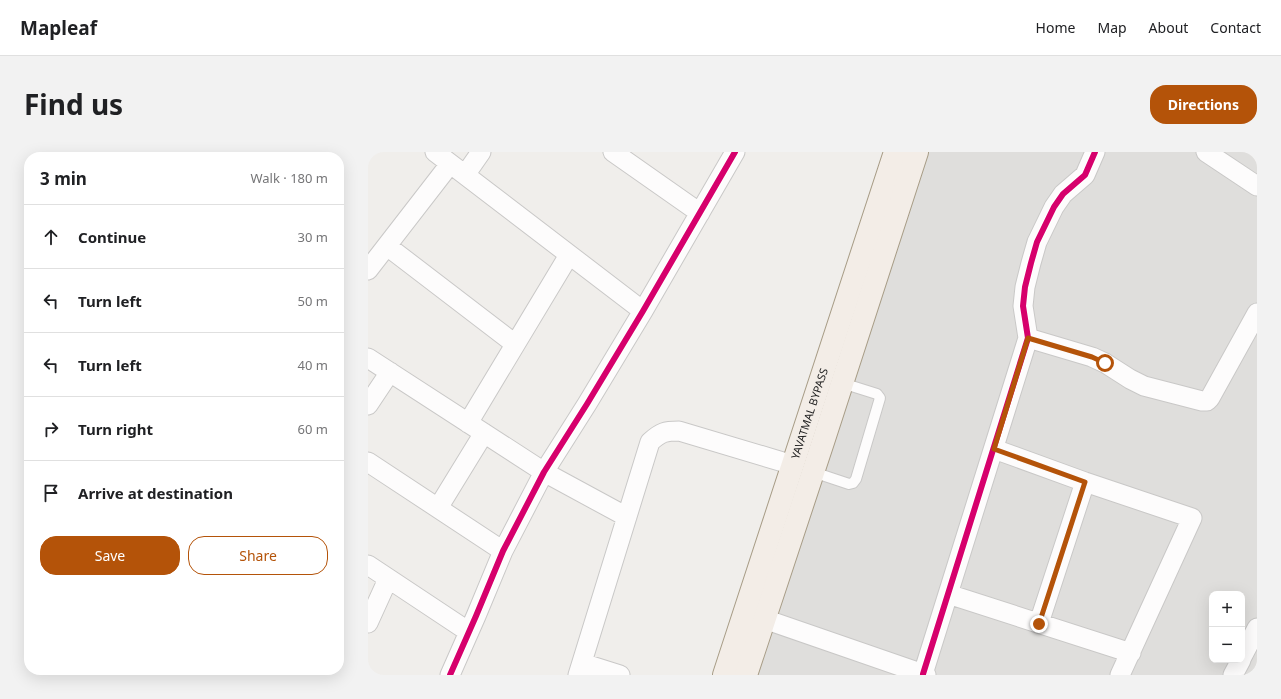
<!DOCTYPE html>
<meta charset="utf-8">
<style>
:root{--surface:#fff;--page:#f2f2f2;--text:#202124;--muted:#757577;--line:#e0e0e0;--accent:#b45309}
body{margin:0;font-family:"Noto Sans",sans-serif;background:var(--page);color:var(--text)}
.controls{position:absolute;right:12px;bottom:12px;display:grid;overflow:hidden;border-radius:8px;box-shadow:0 4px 16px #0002}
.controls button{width:36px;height:36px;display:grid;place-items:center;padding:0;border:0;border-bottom:1px solid var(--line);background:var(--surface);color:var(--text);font:20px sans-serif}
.stop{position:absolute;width:12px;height:12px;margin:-9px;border:3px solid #b45309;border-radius:50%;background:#fff}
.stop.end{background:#b45309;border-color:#fff;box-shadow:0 1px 4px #0008}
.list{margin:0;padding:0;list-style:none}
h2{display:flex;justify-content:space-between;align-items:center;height:52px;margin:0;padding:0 16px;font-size:17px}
h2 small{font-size:13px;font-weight:400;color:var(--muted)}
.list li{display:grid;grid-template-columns:26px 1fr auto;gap:12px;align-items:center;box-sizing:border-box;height:64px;padding:0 16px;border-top:1px solid var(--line)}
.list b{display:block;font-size:15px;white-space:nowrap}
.list em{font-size:13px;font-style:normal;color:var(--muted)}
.actions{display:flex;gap:8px;padding:12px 16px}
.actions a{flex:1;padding:9px 0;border:1px solid var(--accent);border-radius:16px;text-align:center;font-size:14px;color:var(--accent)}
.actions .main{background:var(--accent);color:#fff}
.icon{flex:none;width:22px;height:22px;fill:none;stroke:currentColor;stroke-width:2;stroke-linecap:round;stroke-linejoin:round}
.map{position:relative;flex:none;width:889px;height:523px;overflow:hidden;border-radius:16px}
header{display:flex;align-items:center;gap:24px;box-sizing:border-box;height:56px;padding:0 20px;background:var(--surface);border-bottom:1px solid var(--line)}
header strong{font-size:19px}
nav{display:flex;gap:22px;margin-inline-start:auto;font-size:14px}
.intro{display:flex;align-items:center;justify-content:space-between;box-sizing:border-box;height:96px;padding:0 24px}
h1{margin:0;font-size:28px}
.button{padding:10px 18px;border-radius:16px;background:var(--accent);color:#fff;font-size:14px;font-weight:700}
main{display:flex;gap:24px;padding:0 24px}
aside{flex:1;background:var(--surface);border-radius:16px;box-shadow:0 4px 16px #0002}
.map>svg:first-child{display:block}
.residential{fill:#dfdedc;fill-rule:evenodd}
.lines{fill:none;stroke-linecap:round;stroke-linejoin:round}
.service-casing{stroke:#c9c8c7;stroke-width:12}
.minor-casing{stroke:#c9c8c7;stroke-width:21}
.primary-casing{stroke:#a79c86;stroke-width:24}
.service{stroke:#fdfcfc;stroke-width:10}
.minor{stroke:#fdfcfc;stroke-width:19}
.primary{stroke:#f3ede7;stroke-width:22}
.cycleway-casing{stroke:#fff;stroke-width:8}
.cycleway{stroke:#d6006c;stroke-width:6}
.route{stroke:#b45309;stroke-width:5}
.labels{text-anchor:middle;stroke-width:3.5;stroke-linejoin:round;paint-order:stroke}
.street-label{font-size:11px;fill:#222;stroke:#fff}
</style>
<header>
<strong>Mapleaf</strong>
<nav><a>Home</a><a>Map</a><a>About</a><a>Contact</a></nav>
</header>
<div class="intro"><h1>Find us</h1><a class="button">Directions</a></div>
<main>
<aside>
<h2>3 min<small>Walk · 180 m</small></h2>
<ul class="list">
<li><svg class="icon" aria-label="ahead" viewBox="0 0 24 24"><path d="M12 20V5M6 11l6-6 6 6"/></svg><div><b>Continue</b></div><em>30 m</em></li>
<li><svg class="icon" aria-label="left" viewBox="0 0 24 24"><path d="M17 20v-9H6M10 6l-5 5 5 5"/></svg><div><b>Turn left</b></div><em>50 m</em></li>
<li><svg class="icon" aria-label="left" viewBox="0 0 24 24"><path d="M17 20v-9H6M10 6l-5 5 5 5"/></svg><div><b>Turn left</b></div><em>40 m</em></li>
<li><svg class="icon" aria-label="right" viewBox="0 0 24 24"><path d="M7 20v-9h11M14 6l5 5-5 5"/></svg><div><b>Turn right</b></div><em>60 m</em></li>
<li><svg class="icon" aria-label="arrive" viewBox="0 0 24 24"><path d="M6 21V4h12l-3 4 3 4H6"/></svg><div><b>Arrive at destination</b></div></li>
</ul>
<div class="actions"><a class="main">Save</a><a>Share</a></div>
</aside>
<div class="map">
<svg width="889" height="523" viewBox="0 0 889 523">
<rect width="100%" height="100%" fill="#f0eeeb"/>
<path class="residential" d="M555,0H889V523H385ZM844,442H874V508H844Z"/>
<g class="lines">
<g class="service-casing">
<path id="service" d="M445,320L481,332L485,331L488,327L512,246L509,242L474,231"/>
</g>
<g class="minor-casing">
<path id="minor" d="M67,0L275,159
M245,0L332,61
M838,0L889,34
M97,23L113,0
M19,94L147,192
M0,118L82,12
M660,186L724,205L737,211L762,227L776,234L834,249H839L842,246L889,161
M0,206L176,320L259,365
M0,253L22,220
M100,271L201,103
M626,297L717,330L824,366L752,523
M0,310L135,399
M70,356L116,281
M0,413L101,480
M580,442L763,501
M396,467L558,523
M0,471L20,427
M671,471L717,330
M874,505L889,476
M214,511L252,523
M555,522L660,186L655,154L657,135L663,111L669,90L686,55L695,42L717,23L727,0
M82,523L108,464L135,399L176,320L219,252L275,159L367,0
M210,523L282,290C293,280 297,279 311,279L425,313
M865,523L873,508"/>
</g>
<g class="primary-casing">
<g id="primary">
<path id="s1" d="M356,523L527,0"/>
<path d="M378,523L456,287L549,0"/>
</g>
</g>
<use href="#service" class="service"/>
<use href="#minor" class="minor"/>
<use href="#primary" class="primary"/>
<g class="cycleway-casing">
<path id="cycleway" d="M555,522L660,186L655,154L657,135L663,111L669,90L686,55L695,42L717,23L727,0
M82,523L108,464L135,399L176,320L219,252L275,159L367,0"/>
</g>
<use href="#cycleway" class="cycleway"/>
</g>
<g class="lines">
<path class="route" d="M671,472L717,330L626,297L660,186L724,205L737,211"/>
</g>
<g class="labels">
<g class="street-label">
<text dy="4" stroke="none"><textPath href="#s1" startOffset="275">YAVATMAL BYPASS</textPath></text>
</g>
</g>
</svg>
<div class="controls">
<button>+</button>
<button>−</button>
</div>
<div class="stop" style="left:737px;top:211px"></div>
<div class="stop end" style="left:671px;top:472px"></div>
</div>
</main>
